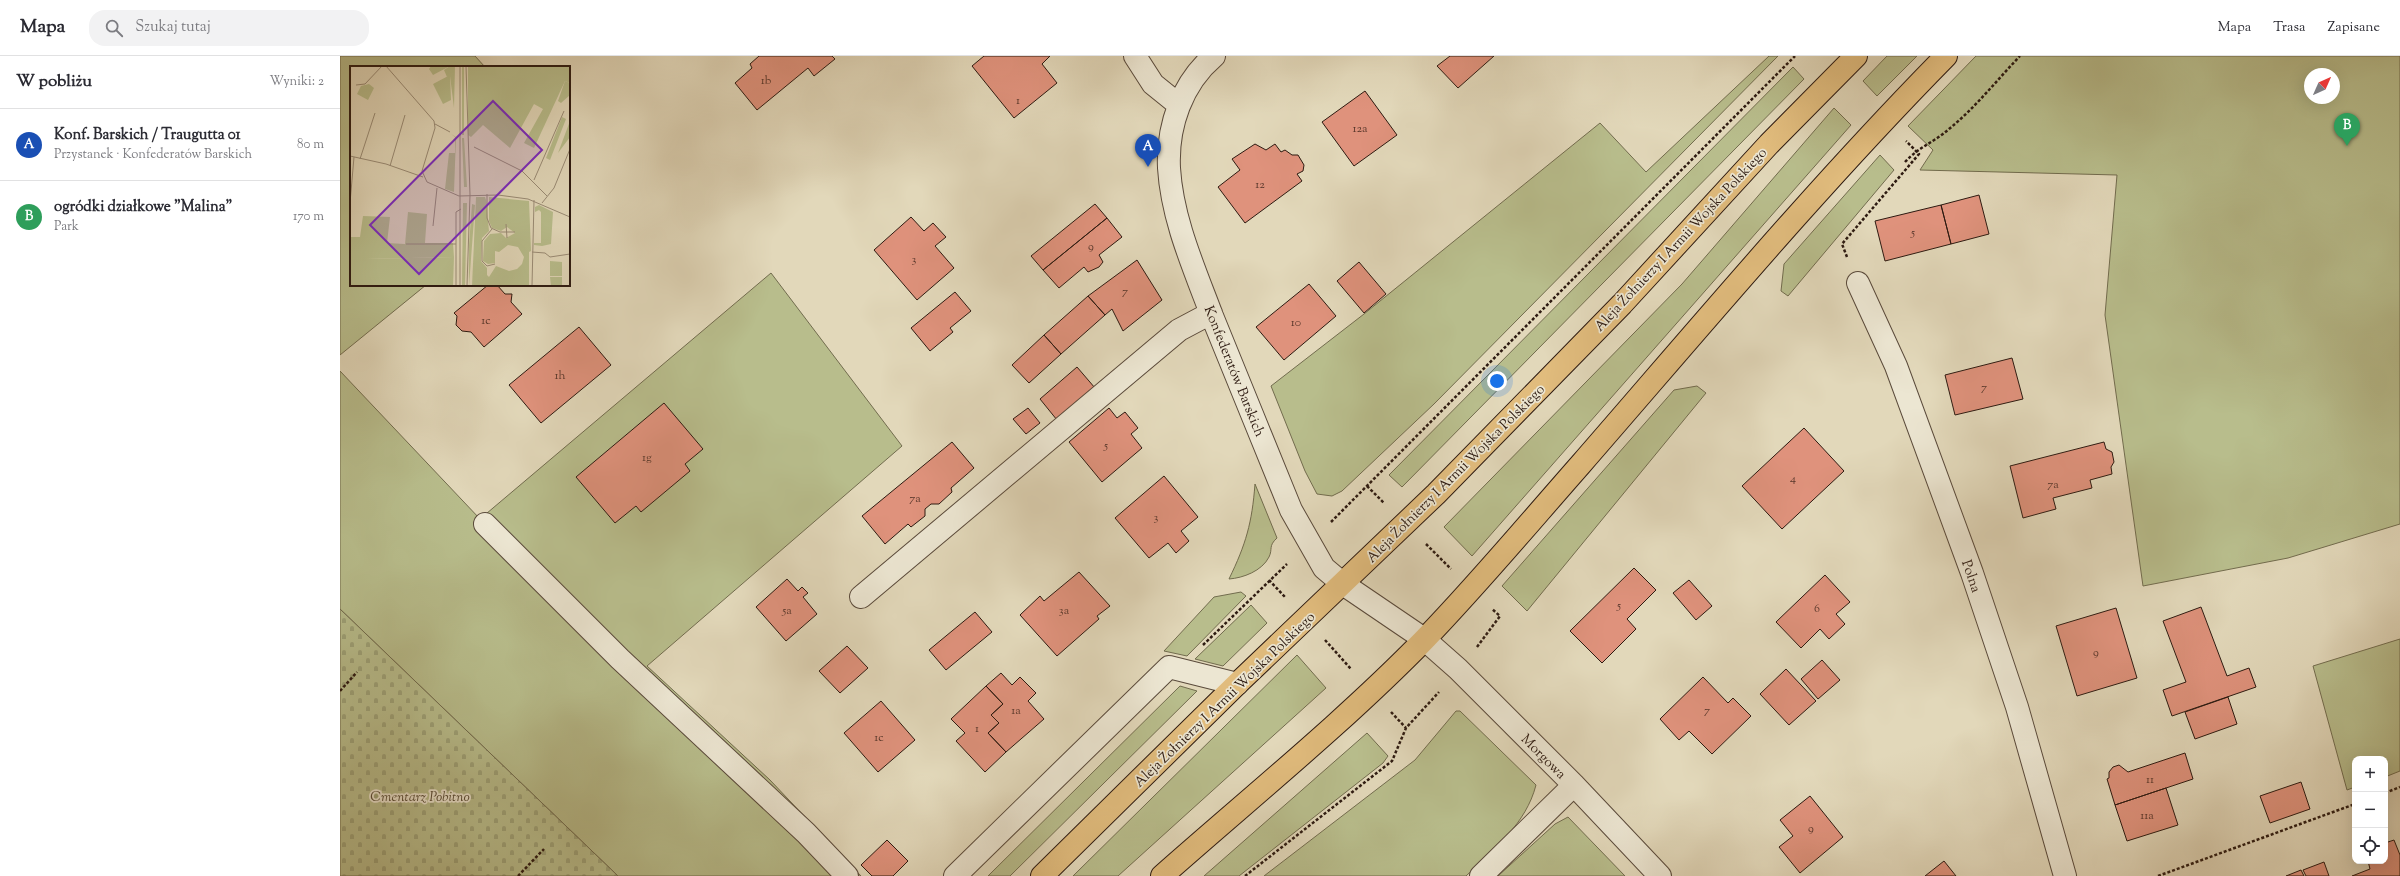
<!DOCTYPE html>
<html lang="pl">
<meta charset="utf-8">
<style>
:root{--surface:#fff;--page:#f2f2f3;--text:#2b2b33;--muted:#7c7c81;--line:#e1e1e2;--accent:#8f2418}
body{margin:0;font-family:"Sorts Mill Goudy",serif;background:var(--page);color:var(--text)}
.controls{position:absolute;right:12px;bottom:12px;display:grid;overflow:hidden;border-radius:8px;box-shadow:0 4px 16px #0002}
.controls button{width:36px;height:36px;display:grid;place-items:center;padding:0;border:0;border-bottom:1px solid var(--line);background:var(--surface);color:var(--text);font:20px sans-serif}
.compass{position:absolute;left:1964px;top:12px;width:36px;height:36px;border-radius:50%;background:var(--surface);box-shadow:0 4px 16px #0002;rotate:45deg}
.you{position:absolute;left:1157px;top:325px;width:14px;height:14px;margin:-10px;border:3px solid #fff;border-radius:50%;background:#1a73e8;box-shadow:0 0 0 6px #1a73e833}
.badge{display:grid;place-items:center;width:26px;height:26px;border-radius:50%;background:var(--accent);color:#fff;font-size:13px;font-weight:700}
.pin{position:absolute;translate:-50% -33px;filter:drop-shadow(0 1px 2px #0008)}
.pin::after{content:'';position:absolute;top:21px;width:14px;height:12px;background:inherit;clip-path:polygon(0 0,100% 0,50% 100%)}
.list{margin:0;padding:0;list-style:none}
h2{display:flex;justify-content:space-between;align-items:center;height:52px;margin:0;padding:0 16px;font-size:17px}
h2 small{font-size:13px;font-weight:400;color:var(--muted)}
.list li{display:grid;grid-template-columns:26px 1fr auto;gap:12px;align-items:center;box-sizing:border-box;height:72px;padding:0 16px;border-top:1px solid var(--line)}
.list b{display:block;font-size:15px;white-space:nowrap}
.list p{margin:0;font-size:13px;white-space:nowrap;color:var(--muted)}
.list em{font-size:13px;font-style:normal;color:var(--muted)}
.icon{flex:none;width:22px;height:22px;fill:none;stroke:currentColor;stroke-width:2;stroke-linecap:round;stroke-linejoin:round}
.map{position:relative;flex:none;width:2060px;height:820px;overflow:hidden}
header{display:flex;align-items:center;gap:24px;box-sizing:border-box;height:56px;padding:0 20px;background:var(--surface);border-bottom:1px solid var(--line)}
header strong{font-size:19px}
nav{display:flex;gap:22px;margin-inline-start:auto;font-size:14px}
.search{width:280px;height:36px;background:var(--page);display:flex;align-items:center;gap:10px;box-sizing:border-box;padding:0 14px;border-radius:16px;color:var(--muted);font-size:15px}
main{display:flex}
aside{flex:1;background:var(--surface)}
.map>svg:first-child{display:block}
.green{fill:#b8bd8c;stroke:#726c4e;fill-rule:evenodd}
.cemetery{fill:url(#cemetery-stones);stroke:#726c4e}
.building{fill:#df927c;stroke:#2d1a11}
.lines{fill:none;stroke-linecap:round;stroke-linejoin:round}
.minor-casing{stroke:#5a4a3b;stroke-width:24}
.major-casing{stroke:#2d1a11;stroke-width:24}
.path{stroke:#2d1a11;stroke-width:2.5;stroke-dasharray:3 2;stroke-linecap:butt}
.minor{stroke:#ece6d2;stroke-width:22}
.major{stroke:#e1bc7d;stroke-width:22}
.labels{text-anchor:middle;stroke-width:3.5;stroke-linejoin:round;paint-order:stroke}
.number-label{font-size:12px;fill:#5a382c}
.street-label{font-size:14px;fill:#2d1a11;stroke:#ece6d2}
.park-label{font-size:14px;font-style:italic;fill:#574b36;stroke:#ece6d2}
.inset-road{fill:none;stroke:#9a8c76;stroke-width:1}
.view{fill:#7b2cbf;fill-opacity:0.15;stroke:#7b2cbf;stroke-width:2}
.inset-edge{fill:none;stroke:#2d1a11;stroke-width:2}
</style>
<header>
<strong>Mapa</strong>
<div class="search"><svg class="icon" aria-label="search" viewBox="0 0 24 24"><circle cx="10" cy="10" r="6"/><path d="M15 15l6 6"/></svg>Szukaj tutaj</div>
<nav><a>Mapa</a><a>Trasa</a><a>Zapisane</a></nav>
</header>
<main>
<aside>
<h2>W pobliżu<small>Wyniki: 2</small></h2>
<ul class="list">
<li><span class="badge" style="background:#1a4fb4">A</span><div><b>Konf. Barskich / Traugutta 01</b><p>Przystanek · Konfederatów Barskich</p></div><em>80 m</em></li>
<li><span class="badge" style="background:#2e9e5b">B</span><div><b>ogródki działkowe &quot;Malina&quot;</b><p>Park</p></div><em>170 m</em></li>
</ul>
</aside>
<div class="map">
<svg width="2060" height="820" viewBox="0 0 2060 820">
<defs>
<pattern id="cemetery-stones" width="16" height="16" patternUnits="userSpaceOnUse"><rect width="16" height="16" fill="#b8bd8c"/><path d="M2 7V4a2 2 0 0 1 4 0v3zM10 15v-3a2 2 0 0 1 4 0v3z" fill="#9ea278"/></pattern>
</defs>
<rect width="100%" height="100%" fill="#e2d8ba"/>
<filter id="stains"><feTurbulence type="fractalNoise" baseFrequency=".005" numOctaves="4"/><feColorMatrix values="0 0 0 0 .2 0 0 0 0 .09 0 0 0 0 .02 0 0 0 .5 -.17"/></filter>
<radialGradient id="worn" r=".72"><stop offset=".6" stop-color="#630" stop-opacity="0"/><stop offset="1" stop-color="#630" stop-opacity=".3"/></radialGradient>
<path class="green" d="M0,0H135L145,11H11V229H86L0,299Z
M1429,0H1438L1094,348L1002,435L992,440L977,438L965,415L931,330L1024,258L1260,67L1306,116Z
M1547,0H1577L1537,40L1523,25Z
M1636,0H2060V468L1948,502L1803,530L1765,259L1777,119L1580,114L1593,94L1568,70ZM1970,18H1994V42H1970Z
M1453,11L1464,23L1062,431L1049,419Z
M1494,52L1511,69L1132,500L1104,471L1342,228Z
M1540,99L1554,114L1448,240L1441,235L1444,208Z
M431,217L562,390L307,610L430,724L521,820H278L0,553V315L140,463Z
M1357,330L1366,337L1187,555L1162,530L1334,334Z
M915,428L937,482C928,490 933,493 929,501C922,515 903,522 889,523C906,488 912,467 915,428Z
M901,536L906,540L847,600L824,595L874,541Z
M911,549L927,567L883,610L855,603Z
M2060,583V715L2045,721V703H2015V731L2007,734L1973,610Z
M957,599L986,632L778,820H733Z
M840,630L857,635L670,820H648Z
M1116,655H1120L1196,729C1186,768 1154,793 1126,820H924L1075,704Z
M1027,677L1048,700L1043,707L899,820H864Z
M1228,761L1285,820H1158L1215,768Z"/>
<path class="cemetery" d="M0,553L278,820H0Z"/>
<path class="building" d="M419,0H492L495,3L474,20L468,12L417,54L395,27L412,12L410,8Z
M644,0H710L702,8L717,27L674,62L632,10Z
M1110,0H1154L1118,32L1097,10Z
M1025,35L1057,79L1014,110L982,66Z
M915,88L926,94L935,88L941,96L945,94L952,99H958L964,109L963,115L957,118L962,125L905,167L878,131L900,114L892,103Z
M1639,139L1649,178L1611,188L1601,149Z
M755,148L767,162L703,214L691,200Z
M1601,149L1611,188L1545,205L1535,165Z
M571,161L584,175L593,167L606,181L595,190L614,212L577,244L534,194Z
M767,162L782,181L759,199L763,206L759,211L748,216L744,211L719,232L703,214Z
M797,204L822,244L783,275L772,253L765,259L748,240Z
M1019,206L1046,238L1024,257L997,225Z
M969,228L996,260L944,304L916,271Z
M148,229H157L165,238H172L171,246L182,258L144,291L131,276L122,275L116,269L117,260L114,257Z
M615,236L631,255L610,272L613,276L590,295L571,272Z
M748,240L765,259L721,298L704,279Z
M239,271L271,309L201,367L169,329Z
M704,279L721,298L689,327L672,309Z
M1672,302L1683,343L1615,359L1605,319Z
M737,311L755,332L717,364L700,343Z
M324,347L363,393L345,408L350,415L301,456L296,450L275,467L236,421Z
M688,352L700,367L686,378L673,363Z
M769,352L777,362L785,356L798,372L791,378L802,392L762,426L729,386Z
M1464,372L1504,415L1442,473L1402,430Z
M612,386L634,412L611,432L612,436L599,448H591L585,453V460L571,471L568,468L545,488L522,460Z
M1764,386L1766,393L1772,396L1774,406L1771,411L1772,418L1750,424L1752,432L1713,442L1716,453L1683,462L1670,410Z
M824,420L858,461L841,475L849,485L836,497L828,487L809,502L775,462Z
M1294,512L1316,534L1287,563L1296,573L1262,607L1230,575Z
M739,516L770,550L757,560L759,563L717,600L680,559L700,540L704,545Z
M1485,519L1510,546L1496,558L1505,568L1489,583L1480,573L1461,592L1436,566Z
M447,523L458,535L462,531L468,537L463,541L477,558L446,585L416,551Z
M1349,524L1372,550L1356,564L1333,537Z
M1861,551L1887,620L1909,612L1916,631L1832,660L1823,634L1846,626L1823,565Z
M1776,552L1797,622L1737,640L1716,570Z
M635,556L652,576L606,614L589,594Z
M507,590L528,612L500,637L479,615Z
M1482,604L1500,624L1478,643L1461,623Z
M1446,613L1476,645L1449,669L1420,638Z
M661,617L672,629L680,621L696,637L688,645L704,663L666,696L648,677L659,667L651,659L663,648L646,630Z
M1363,621L1388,647L1393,642L1411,660L1372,698L1349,675L1339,684L1320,663Z
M646,630L663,648L651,659L659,667L648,677L666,696L645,716L616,685L625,677L611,663Z
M1888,641L1897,668L1855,683L1845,656Z
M541,645L575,684L538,716L504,677Z
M1845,697L1853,723L1775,749L1767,723L1769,722V716L1773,711L1779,709L1788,716Z
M1961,726L1970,753L1930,767L1920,740Z
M1826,732L1838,769L1787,785L1775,749Z
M1470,740L1503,781L1460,817L1439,791L1453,780L1440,764Z
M547,784L568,805L553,820H532L521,809Z
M2054,784L2060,799V820H2012L2030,813L2028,805H2045V787Z
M1604,805L1616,820H1585Z
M1984,806L1989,820H1966L1963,814Z
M1961,814L1964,820H1946Z"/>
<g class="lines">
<g class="minor-casing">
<path id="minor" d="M795,0L813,28L839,49
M874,0C842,27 827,70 829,112C832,163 854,212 872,260C898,325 925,389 951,454L984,512L1003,528L1084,583L1118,613L1234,729L1320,820
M1518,227L1556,310L1632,517L1677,651L1725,820
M145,468L280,603L466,777L507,820
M521,541L839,274L871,257
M615,820L829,611L897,628
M1141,820L1234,729"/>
</g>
<g class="major-casing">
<path id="major" d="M702,820L897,628L1096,438L1282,248L1429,88L1516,0
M822,820C910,742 1003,667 1085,583C1139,527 1189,467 1241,408C1361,270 1478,130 1606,0"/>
</g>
<path class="path" d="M1565,106C1580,90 1593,87 1609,73C1635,52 1657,24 1680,0
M1507,201L1502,188L1579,98L1566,85
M1027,430L1044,447
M991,466L1455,0
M1086,488L1111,513
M929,524L945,541
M985,584L1011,613
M863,589L947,508
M1137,591L1160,560L1152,553
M0,635L17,616
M1051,656L1066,672
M2045,737L2060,731
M178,820L204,793
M905,820L1052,705L1066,672L1099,636
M1818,820L2015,748"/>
<use href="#minor" class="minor"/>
<use href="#major" class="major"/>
</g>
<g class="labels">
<g class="number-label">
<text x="426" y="28">1b</text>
<text x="678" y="48">1</text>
<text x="1020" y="76">12a</text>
<text x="920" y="132">12</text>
<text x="1573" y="180">5</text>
<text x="751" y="194">9</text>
<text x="574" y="207">3</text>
<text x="785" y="239">7</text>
<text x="146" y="268">1c</text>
<text x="956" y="270">10</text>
<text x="220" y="323">1h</text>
<text x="1644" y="335">7</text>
<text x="766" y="393">5</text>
<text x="307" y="405">1g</text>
<text x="1453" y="426">4</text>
<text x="1713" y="432">7a</text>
<text x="575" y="446">7a</text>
<text x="816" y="465">3</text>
<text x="1279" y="553">5</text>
<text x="1477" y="556">6</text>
<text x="447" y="558">5a</text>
<text x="724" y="558">3a</text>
<text x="1756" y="600">9</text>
<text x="676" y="658">1a</text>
<text x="1367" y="658">7</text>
<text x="637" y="676">1</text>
<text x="539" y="685">1c</text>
<text x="1810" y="727">11</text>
<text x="1807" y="763">11a</text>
<text x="1471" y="776">9</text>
</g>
<g class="street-label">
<text transform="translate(1340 183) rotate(-47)" y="5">Aleja Żołnierzy I Armii Wojska Polskiego</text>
<text transform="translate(895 315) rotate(68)" y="5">Konfederatów Barskich</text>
<text transform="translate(1115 417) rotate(-45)" y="5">Aleja Żołnierzy I Armii Wojska Polskiego</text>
<text transform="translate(1632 520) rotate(71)" y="5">Polna</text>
<text transform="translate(884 643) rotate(-44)" y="5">Aleja Żołnierzy I Armii Wojska Polskiego</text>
<text transform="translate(1204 700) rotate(45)" y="5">Morgowa</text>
</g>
<g class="park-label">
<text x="80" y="745">Cmentarz Pobitno</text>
</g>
</g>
<g transform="translate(10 10)">
<rect width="220" height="220" fill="#e2d8ba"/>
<path d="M81,0H100L83,9L79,3ZM112,0H114V69H112ZM118,0H220V17L215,15L184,82L174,77L193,43L184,38L160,82L133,59L121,71L118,69ZM100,9L101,34L93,38L83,18ZM19,18L24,22L18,34L7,28L11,20ZM212,51L216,53L200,94L196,92ZM220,55V71L208,87ZM101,68L106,71L104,126L95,123L99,87H105V71ZM112,72H114L117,121H114ZM126,131H135L136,134L139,165L132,172L131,195L137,202V209L139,211L146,200L159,205L167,203L172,198L174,191L168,181L158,179L149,186L145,185V197L138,198L133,195L134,175L140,168L151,167L156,172L165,167L157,161L151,165L142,162L139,155V131L179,135L181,185L179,186V220H122ZM113,137H117L115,220H112ZM122,138L125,139L119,220V179ZM189,139L203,146L201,178L192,180L184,179V177H191V146L189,144L185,146V141ZM58,146L77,148L75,177H103L104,191L16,193V220H0V171H10L13,150L40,151L37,177L55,178ZM200,195L212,196V210H200ZM200,211H212V219L201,220Z" fill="#b8bd8c"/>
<path d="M100,0H105L104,42L100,10L97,11L94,4ZM215,15L220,17V29L211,37L208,35Z" fill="#b8bd8c"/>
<path d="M104,191L103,220H16L15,193Z" fill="#b8bd8c"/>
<path class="inset-road" d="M36,0L84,55L85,62L72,105L77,116L109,130L148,129L178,133L220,151M116,0L120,129L117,220M6,19L15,18L32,0M85,58L100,66M124,81L172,105L197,130M0,90L36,98L73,111M10,93L25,47M40,100L55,49M184,114L214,45M137,128V152L141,162L150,166H165M0,137L4,91M192,137L204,122L220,83M156,158L157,172M83,160L87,122M142,163L132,175V195L137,200L145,198M56,178H106M182,186L195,187L200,191L220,188M106,220V146L111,143M110,220V0M182,220L184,134"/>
<path class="view" d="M143,35L192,84L69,208L20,159Z"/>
<rect width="220" height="220" class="inset-edge"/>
</g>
<rect width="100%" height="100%" filter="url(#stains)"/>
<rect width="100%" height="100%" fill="url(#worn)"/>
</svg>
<div class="controls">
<button>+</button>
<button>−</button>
<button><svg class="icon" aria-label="locate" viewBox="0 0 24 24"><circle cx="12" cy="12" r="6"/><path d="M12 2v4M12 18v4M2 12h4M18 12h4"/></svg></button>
</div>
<svg class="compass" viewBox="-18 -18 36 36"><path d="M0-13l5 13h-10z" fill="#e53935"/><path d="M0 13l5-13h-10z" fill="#7c7c81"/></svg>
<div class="you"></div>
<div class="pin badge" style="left:808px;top:111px;background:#1a4fb4">A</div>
<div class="pin badge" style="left:2007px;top:90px;background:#2e9e5b">B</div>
</div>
</main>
